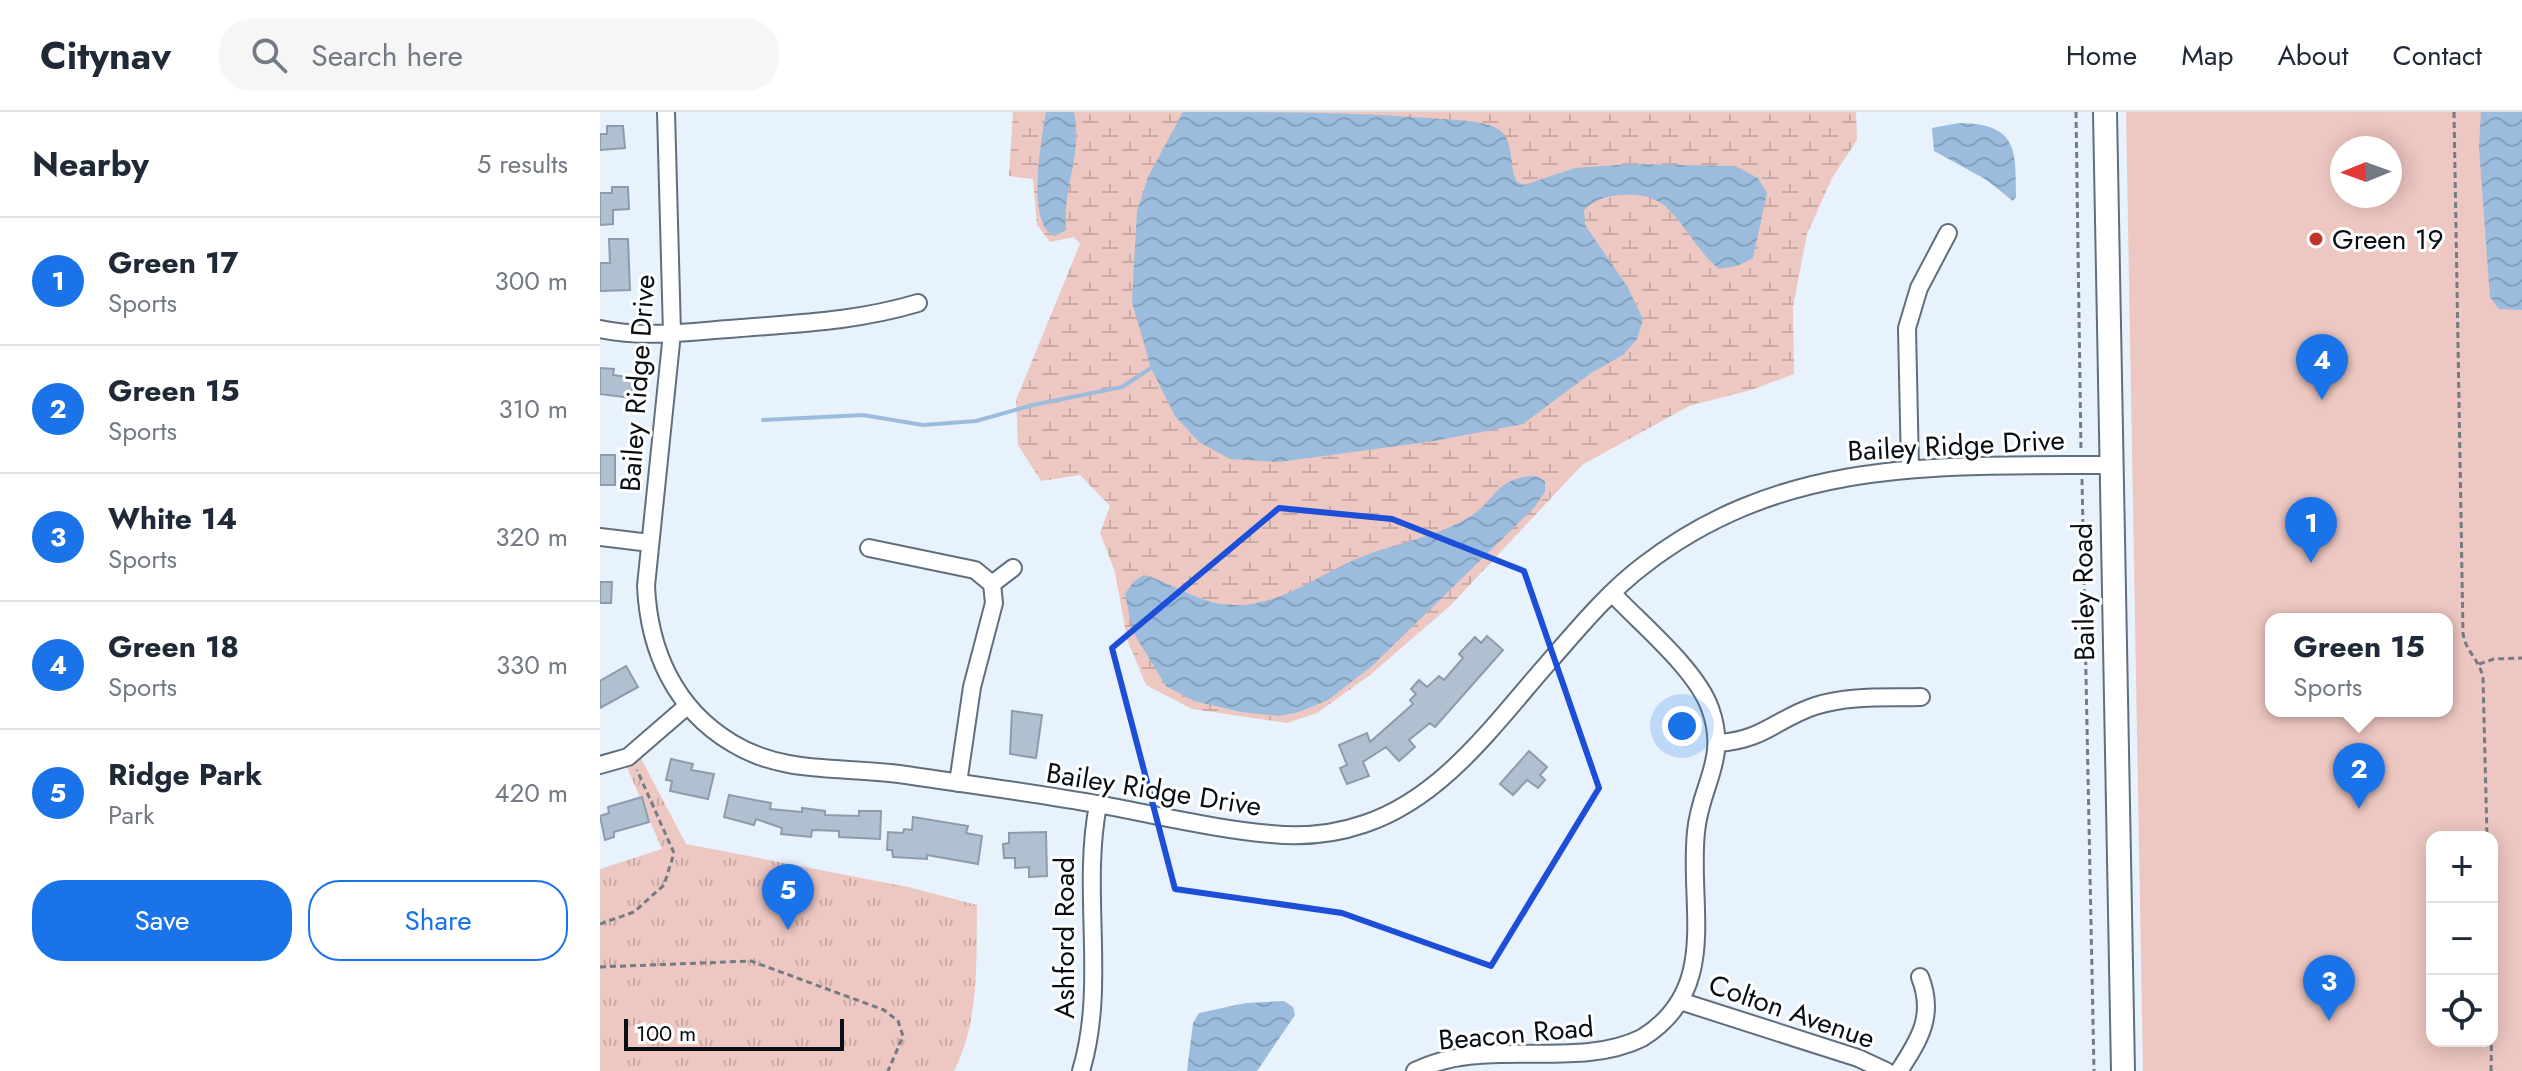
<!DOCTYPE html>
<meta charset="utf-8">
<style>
:root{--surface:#fff;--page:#f6f6f7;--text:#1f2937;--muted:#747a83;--line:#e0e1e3;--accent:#1a73e8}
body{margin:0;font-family:Jost,sans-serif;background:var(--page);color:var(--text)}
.controls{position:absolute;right:24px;bottom:24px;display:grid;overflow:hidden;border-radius:16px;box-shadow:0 4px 20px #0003}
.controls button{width:72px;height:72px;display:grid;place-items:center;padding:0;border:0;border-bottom:2px solid var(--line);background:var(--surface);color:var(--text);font:40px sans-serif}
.compass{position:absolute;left:1730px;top:24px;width:72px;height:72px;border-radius:50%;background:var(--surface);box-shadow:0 4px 20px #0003;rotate:269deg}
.scale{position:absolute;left:24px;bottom:20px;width:220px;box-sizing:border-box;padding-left:8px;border:4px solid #080e13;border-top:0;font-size:22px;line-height:28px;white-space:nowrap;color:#080e13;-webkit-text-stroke:6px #fff;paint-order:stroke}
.you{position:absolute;left:1082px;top:614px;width:28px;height:28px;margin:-20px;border:6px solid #fff;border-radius:50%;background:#1a73e8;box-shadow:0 0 0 12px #1a73e833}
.badge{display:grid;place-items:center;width:52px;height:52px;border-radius:50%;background:var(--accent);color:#fff;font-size:26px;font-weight:700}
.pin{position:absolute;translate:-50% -66px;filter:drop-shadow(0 2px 4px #0008)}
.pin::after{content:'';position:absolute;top:42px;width:28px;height:24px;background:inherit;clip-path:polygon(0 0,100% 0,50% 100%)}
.popup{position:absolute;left:1665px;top:501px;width:188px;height:104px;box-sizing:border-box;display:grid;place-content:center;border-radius:16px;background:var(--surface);filter:drop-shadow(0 2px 6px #0005);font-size:26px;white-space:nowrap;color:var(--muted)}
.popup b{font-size:30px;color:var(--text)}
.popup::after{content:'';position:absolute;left:50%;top:100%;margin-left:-16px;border:16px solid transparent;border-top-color:var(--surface)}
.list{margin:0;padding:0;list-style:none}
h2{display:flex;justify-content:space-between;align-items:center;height:104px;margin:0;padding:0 32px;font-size:34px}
h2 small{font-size:26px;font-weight:400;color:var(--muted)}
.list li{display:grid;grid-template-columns:52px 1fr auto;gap:24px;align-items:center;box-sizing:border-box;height:128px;padding:0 32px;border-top:2px solid var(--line)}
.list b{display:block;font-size:30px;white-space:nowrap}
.list p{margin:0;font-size:26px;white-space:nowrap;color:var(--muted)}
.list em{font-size:26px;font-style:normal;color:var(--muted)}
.actions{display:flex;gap:16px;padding:24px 32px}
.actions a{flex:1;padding:18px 0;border:2px solid var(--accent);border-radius:32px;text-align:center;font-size:28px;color:var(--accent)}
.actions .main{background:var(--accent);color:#fff}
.icon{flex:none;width:44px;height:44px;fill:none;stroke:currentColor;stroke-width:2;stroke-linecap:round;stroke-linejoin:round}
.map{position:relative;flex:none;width:1922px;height:959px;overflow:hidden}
header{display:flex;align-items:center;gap:48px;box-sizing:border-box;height:112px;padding:0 40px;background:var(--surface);border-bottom:2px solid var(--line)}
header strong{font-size:38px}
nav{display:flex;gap:44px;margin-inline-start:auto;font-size:28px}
.search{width:560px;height:72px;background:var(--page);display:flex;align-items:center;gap:20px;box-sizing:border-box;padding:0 28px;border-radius:32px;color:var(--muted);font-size:30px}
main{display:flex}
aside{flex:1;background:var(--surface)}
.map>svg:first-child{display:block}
.wetland{fill:url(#wetland-marsh)}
.park{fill:url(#park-tufts)}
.pitch{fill:#edc7c1;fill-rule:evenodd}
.water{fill:url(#water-waves)}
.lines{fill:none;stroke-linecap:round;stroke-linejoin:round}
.stream{stroke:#9bbcdc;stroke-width:4}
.building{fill:#b0c0d0;stroke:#8d9cac;stroke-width:2}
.minor-casing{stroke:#606f7d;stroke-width:20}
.secondary-casing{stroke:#606f7d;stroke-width:26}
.path{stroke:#747c83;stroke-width:3;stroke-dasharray:6 4;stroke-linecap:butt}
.minor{stroke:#fff;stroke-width:16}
.secondary{stroke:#fff;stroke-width:22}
.marked{fill:none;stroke:#1d4ed8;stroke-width:6;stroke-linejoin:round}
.poi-dot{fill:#c1342a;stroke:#fff;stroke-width:3}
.labels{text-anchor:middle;stroke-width:6;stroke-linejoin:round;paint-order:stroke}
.poi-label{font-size:28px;fill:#080e13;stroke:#fff;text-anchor:start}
.street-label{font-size:28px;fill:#080e13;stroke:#fff}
</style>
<header>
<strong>Citynav</strong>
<div class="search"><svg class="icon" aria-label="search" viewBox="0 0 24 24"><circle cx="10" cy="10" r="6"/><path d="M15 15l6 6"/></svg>Search here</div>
<nav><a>Home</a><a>Map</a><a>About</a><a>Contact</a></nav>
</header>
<main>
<aside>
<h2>Nearby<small>5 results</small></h2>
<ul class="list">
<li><span class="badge">1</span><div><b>Green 17</b><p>Sports</p></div><em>300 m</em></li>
<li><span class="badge">2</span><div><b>Green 15</b><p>Sports</p></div><em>310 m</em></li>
<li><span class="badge">3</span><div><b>White 14</b><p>Sports</p></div><em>320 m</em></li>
<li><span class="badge">4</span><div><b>Green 18</b><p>Sports</p></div><em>330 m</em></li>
<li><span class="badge">5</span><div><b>Ridge Park</b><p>Park</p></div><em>420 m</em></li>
</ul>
<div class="actions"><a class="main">Save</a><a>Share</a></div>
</aside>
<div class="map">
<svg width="1922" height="959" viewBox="0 0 1922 959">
<defs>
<pattern id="wetland-marsh" width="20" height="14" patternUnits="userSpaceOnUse" patternTransform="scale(2)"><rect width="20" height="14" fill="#edc7c1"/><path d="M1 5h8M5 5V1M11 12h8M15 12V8" fill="none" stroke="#caaaa5"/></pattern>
<pattern id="park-tufts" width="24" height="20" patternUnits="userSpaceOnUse" patternTransform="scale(2)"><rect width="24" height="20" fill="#edc7c1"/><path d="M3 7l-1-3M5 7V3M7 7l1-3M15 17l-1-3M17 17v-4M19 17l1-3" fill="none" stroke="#caaaa5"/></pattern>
<pattern id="water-waves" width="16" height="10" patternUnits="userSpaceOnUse" patternTransform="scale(2)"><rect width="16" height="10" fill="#9bbcdc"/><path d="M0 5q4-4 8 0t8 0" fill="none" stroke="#84a0bc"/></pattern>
</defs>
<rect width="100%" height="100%" fill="#e8f2fc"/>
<path class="wetland" d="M413,0H1256L1257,28L1232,66L1207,122L1193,195L1194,262L1151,278L1089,294L982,353L851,493L770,563L717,601L687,611L592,597L546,573L527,527L515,460L500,421L510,394L480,363L441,369L418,333L416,288L480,132L474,125L450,130L437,113L433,67L409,64Z"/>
<path class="park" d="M36,637L86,732L308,775L377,793C376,849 380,908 354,959H0V757L62,737L23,646Z"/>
<path class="pitch" d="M1526,0H1922V959H1543ZM1742,36H1790V84H1742ZM1671,507H1847V599H1671ZM1832,725H1892V929H1832Z"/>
<path class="water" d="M446,0H474C483,41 462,77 466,118L455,124C425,114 442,25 446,0Z
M583,0C666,0 747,0 829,6C850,8 877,7 896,16C916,26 908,54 917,70L924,73L975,56L1033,52L1135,54L1158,66L1167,81L1153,146L1137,154L1119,157C1097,139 1086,113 1065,94C1046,77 1000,79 984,98L985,113L1027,174L1043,207L1037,227L1023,243L991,261L923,312L834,329L679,350L630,347L599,330L575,304L551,256L532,190L537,99L548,65Z
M1881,0H1922V198L1899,197L1890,185L1879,35Z
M1359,11C1417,12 1416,36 1416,85L1413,89L1385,67L1334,39L1332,16Z
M936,364L945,369V380L933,397L773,553L728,588L699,600L680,604L641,600L594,589L566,574L533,520L525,482L534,469L544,463C573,471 600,492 631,493C678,495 715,465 756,447C792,432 833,426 866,407C897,390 893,365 936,364Z
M684,889L693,895L695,903L657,959H587L593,911L599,901L646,891Z"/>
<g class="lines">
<path class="stream" d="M163,308L263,303L323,313L376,309L433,293L522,275L551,256"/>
</g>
<path class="building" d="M7,14H23L25,36L0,38V22H7Z
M12,75H28L29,97L13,98V112L0,113V81H12Z
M9,127H28L30,178L0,179V151H10Z
M0,256L14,257L13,263L34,266L31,286L0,282Z
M0,343H15V373H0Z
M0,470H12L11,491H0Z
M887,524L903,538L835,615L830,611L809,628L815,635L799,649L786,635L763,650L769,664L747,672L740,656L747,653L739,633L767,621L770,630L813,592L810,588L816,582L811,577L819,568L827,575L839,564L844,568L863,546L859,542L875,525L881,531Z
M26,554L38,575L0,596V569Z
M412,599L442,603L436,646L410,642Z
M929,639L947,655L940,663L945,668L938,676L927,668L913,683L900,672Z
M71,647L93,652L91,658L114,662L108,687L70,679L72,669L66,668Z
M129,683L171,691L170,697L202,700V696L225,699V703L259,704V699H281L280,727L239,725V719L212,718L211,725L181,722L182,716L156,707L154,713L124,705Z
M42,685L49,710L14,720V725L5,728L0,704L9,701L8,695Z
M313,705L368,714L366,721L382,724L378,752L327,743V747L293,745L292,738H287L288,720L303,721L304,717L312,718Z
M446,720L447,764L429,765V755L415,756V746H404L403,732L409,731V721Z"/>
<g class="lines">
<g class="minor-casing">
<path id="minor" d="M66,0L72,221L46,474C49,539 75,597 132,631C184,663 242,654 299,662C366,672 435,681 502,693C558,703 614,717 671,722C701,725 735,722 764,712C843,686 895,611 948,551C978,517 1007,481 1044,453C1185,344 1342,354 1510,353
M0,217C46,227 95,219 141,216C204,211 257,209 318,191
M1310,357L1307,216L1319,176L1348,121
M0,425L50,431
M269,436L375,458L392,472L394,491L372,575L358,671
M392,472L413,456
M1118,631C1164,628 1176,607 1215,594C1249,583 1286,586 1321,585
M0,653L28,645L87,594
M1080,889L1258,946L1286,959
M481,959C507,873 481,780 498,693
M815,959C885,924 975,959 1042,926C1121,877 1088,795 1096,720C1100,673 1129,648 1110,596C1096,557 1041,512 1012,481
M1299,959C1320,927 1335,903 1320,865"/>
</g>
<g class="secondary-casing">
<path id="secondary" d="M1505,0L1523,959"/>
</g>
<path class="path" d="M1476,0L1481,339
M1854,0L1863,521C1865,539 1880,548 1883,566L1887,725
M1482,367L1494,959
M1879,552L1894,547L1922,546
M1892,755V785
M0,812L34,800L64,773L74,741L37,658
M0,855L151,849L284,898L298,909L303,924L288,959
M1891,959L1892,897"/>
<use href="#minor" class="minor"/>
<use href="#secondary" class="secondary"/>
</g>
<path class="marked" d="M679,396L792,407L924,459L999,676L891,854L742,801L575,777L512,536Z"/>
<circle class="poi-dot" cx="1716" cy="127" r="8"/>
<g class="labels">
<g class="poi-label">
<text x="1732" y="137">Green 19</text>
</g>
<g class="street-label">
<text transform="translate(37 271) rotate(-86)" y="10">Bailey Ridge Drive</text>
<text transform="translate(1356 333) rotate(-3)" y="10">Bailey Ridge Drive</text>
<text transform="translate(1483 480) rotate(-91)" y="10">Bailey Road</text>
<text transform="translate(554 677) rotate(9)" y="10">Bailey Ridge Drive</text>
<text transform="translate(464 826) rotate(-90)" y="10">Ashford Road</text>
<text transform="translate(1192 899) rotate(19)" y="10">Colton Avenue</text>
<text transform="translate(916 921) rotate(-5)" y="10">Beacon Road</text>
</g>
</g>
</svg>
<div class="controls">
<button>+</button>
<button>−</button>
<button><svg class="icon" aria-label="locate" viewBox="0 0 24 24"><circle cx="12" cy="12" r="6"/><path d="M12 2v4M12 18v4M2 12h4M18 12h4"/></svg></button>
</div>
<svg class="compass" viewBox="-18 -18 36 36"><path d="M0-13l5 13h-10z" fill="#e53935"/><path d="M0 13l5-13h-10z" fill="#747a83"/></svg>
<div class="scale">100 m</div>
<div class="you"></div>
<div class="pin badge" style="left:1711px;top:451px">1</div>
<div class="pin badge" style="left:1759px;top:697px">2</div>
<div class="popup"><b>Green 15</b>Sports</div>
<div class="pin badge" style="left:1729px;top:909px">3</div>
<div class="pin badge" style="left:1722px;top:288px">4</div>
<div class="pin badge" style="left:188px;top:818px">5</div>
</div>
</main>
